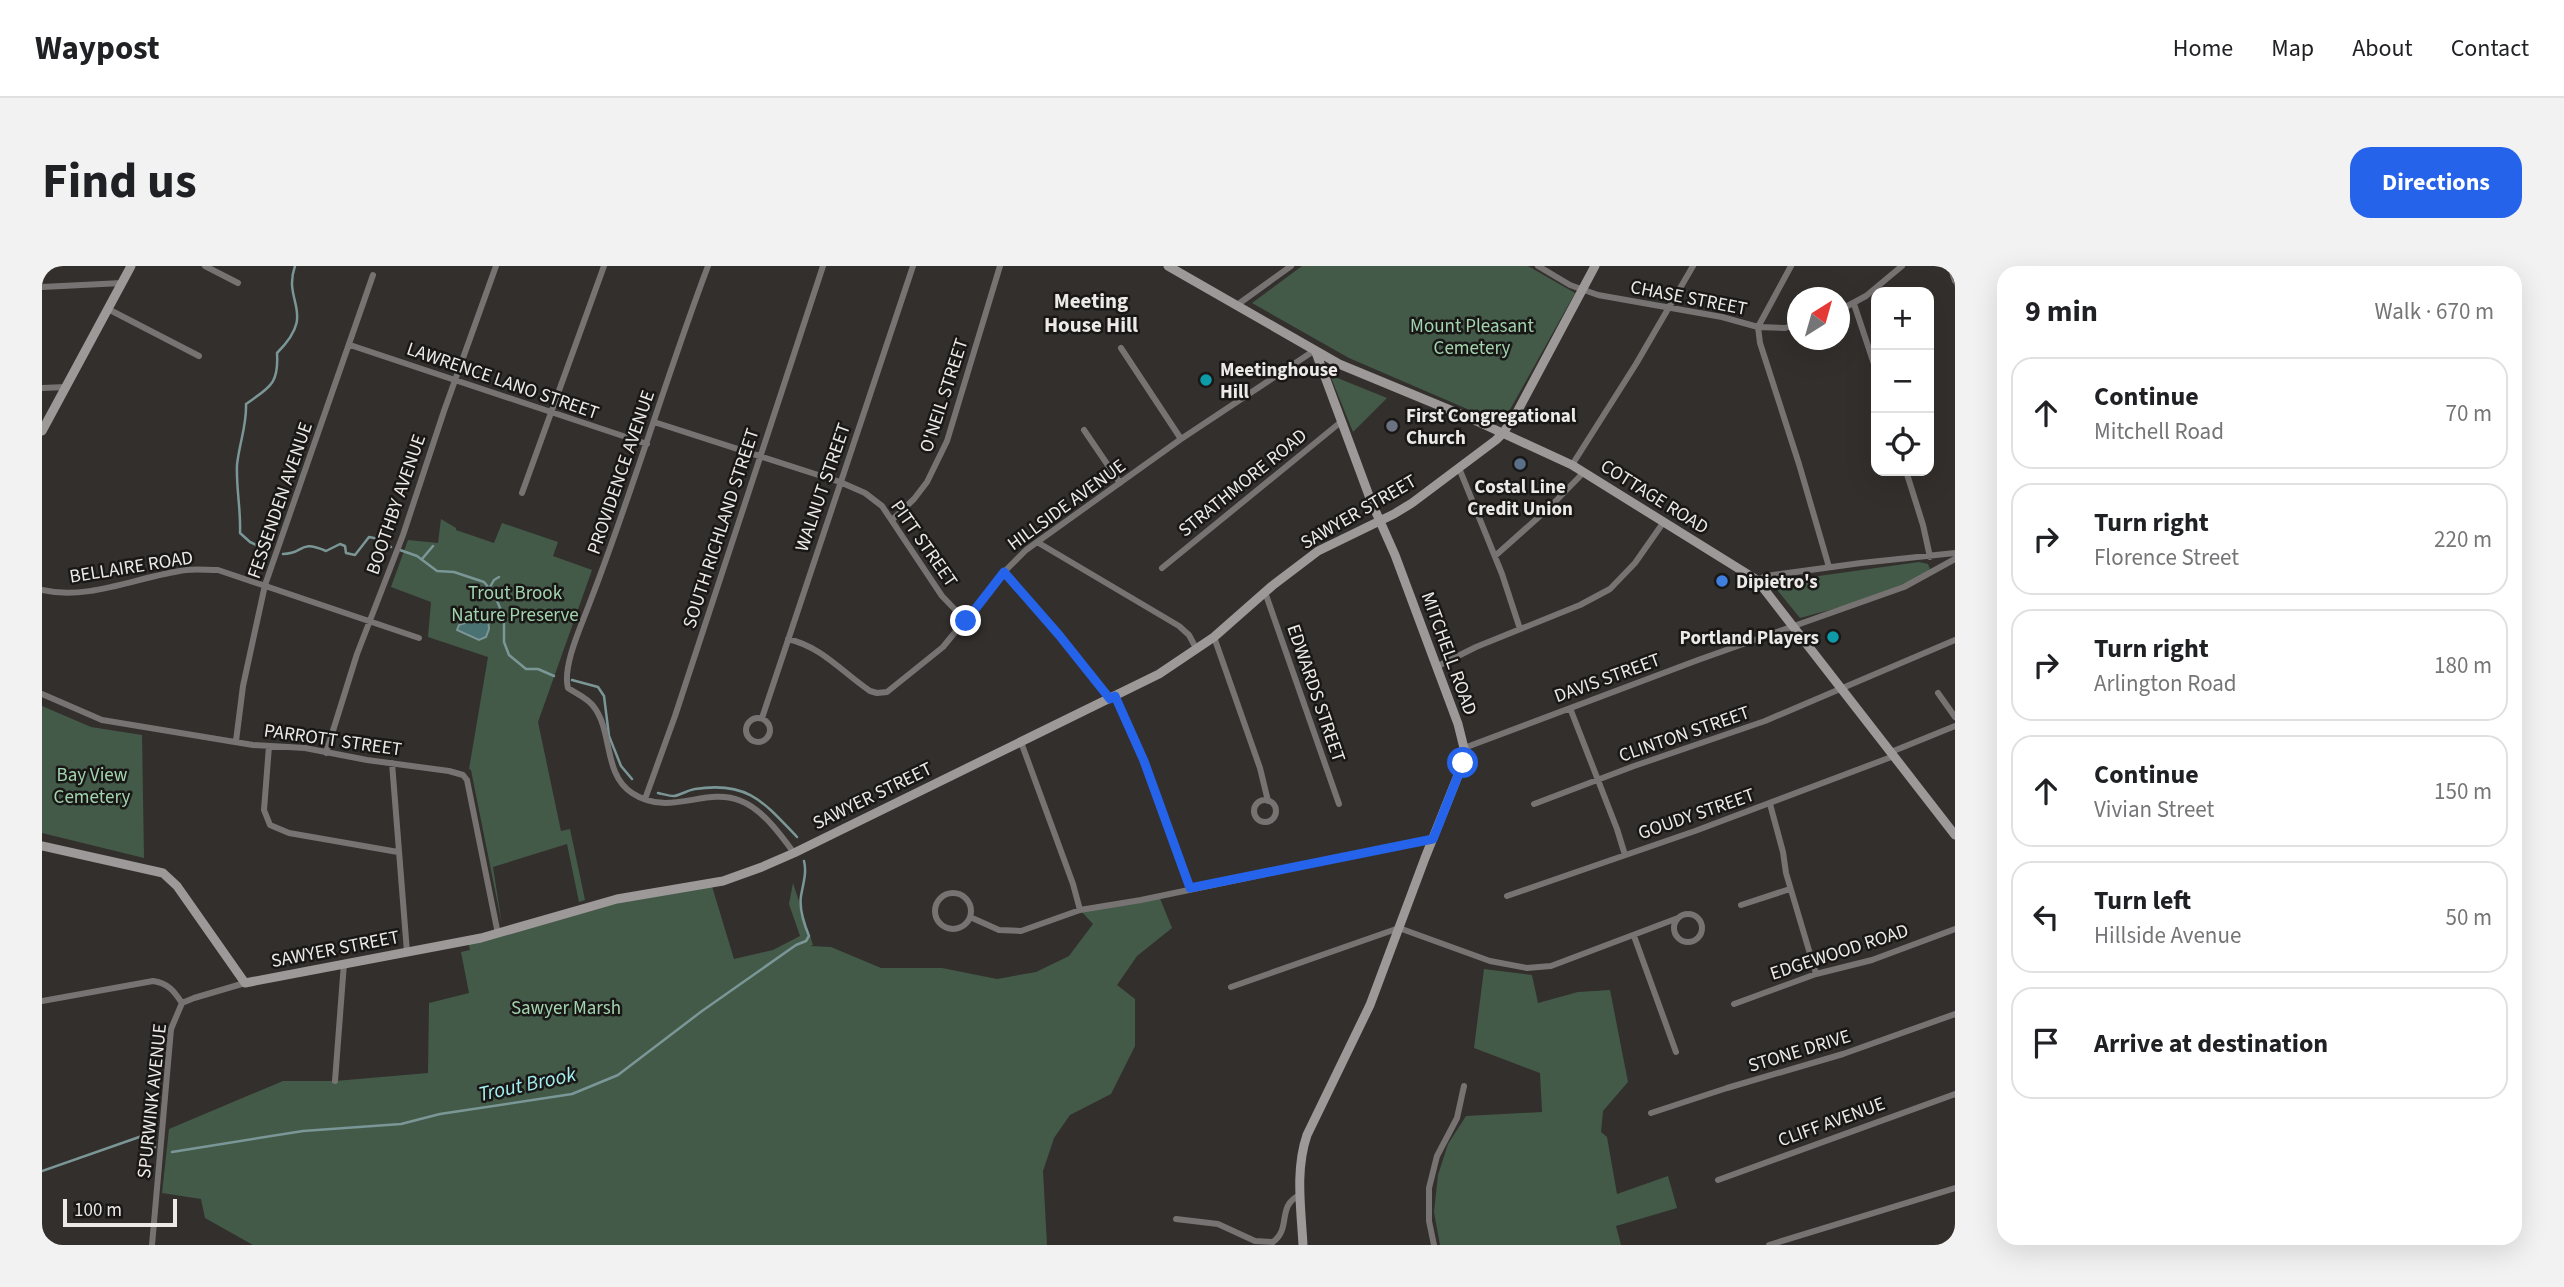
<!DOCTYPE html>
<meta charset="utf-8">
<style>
:root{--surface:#fff;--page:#f2f2f2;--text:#202124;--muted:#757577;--line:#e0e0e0;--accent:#2563eb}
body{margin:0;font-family:"Source Sans 3",sans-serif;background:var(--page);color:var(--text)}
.controls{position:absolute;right:21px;top:21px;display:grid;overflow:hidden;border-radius:14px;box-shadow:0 7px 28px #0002}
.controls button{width:63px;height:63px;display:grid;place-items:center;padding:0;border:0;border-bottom:2px solid var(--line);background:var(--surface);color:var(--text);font:35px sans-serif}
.compass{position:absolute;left:1745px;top:21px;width:63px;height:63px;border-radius:50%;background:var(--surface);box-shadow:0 7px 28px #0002;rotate:37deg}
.scale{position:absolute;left:21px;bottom:18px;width:114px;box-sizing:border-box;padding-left:7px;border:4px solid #ece9e7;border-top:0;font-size:19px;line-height:24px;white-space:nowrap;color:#ece9e7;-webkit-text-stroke:5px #191816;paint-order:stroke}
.stop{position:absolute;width:21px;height:21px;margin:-16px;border:5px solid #2563eb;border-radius:50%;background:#fff}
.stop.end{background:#2563eb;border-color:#fff;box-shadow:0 2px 7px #0008}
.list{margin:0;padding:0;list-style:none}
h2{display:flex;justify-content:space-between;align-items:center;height:91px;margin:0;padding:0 28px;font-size:30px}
h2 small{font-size:23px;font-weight:400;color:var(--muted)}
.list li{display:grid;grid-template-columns:46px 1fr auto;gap:21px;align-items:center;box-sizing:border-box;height:112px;margin:0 14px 14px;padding:0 14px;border:2px solid var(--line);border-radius:21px}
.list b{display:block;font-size:26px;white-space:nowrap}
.list p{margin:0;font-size:23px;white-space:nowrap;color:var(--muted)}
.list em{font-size:23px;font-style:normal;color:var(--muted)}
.icon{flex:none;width:38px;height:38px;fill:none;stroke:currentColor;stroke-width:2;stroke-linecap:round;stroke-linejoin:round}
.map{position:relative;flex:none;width:1913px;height:979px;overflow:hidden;border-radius:21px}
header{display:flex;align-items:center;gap:42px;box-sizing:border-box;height:98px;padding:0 35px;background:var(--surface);border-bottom:2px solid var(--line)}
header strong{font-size:33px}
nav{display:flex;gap:38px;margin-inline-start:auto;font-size:24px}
.intro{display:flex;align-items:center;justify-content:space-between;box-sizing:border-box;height:168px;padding:0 42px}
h1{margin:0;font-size:49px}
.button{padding:18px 32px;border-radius:21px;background:var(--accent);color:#fff;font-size:24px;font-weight:700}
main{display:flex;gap:42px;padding:0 42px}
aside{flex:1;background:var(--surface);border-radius:21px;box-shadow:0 7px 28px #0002}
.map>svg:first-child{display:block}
.green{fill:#435a49}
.water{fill:#4b7273;stroke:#7b9696;stroke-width:2}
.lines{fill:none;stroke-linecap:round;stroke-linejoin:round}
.stream{stroke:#7b9696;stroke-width:2.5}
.street{stroke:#767372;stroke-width:6}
.secondary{stroke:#9d9998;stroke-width:9}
.route{stroke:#2563eb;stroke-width:9}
.culture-dot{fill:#0f9aa8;stroke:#191816;stroke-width:2.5}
.worship-dot{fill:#6b7280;stroke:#191816;stroke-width:2.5}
.service-dot{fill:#5c6f8a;stroke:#191816;stroke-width:2.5}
.shop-dot{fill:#3f7fe0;stroke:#191816;stroke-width:2.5}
.labels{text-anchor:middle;stroke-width:5;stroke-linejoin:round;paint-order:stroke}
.street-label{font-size:19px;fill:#ece9e7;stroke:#191816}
.park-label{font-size:19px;fill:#a2d4af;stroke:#191816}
.poi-label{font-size:19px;font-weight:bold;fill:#ece9e7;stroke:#191816;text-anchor:start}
.neighbourhood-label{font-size:21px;font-weight:bold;fill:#ece9e7;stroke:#191816}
.water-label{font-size:21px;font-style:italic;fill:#a4eff1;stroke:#191816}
</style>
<header>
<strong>Waypost</strong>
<nav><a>Home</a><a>Map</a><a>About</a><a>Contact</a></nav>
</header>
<div class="intro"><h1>Find us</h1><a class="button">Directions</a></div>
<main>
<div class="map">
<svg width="1913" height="979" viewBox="0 0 1913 979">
<rect width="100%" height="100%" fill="#332f2c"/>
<path class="green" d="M1260,0H1486L1533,27L1460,158L1307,92L1210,37Z
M1288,109L1345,132L1311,166Z
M399,253L414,262V264L452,277L460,257L516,276L511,290L550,304L496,456L519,565L528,563L543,634L537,636L525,578L451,601L460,659L429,504L427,503L446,391L386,371L389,336L349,321L366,274L396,277Z
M1877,296L1886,298L1888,303C1865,325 1790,343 1758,352L1736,325L1738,318L1748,314Z
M0,440L49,461L100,469L102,592L0,567Z
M669,617L692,693L731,684L758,670L747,638L751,617L771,679L768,680L789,681L839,702H900L955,713L994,706L1027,690L1051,658L1038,644L1117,630L1130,662L1095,690L1075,719L1093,733V780L1069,828L1028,849L1012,872L1001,905L1005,979H211L163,952L159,933L120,927L127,863L241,815H293L386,807L387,737L427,727L419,686L428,684L426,675L543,641Z
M1442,703L1490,709L1496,737L1536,726L1568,724L1586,816L1561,845L1559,866L1565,871L1575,928L1626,910L1635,942L1574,960L1579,979H1398L1392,946L1396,909L1406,878L1424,850L1500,846L1498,807L1432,782Z"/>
<path class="water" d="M436,344L446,350L447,363L444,371L437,374L415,364L417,359L426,356L427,349Z"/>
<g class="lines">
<path class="stream" d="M225,284L208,276L198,267C199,244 194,222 195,199C197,178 205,159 204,138C228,121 237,118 235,87C276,46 240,37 253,0
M358,284L375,290L395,305L412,306L442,316L452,328L462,351V376L467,389L484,403H496L512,410
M241,288C263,288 256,273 284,285L298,278L303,280L304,287L313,289L327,271L337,273L349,281
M380,293L391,280
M448,321L452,314L457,311
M530,414L556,421L562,430L567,470L579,500L590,513
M616,527C621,528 627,530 632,530C639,529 646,524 653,523C705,515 721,535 755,571
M130,886L261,865L359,858L398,848L530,828L576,809L660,745L754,679L764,675L767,670C762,658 757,643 759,630C761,618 765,607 762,595
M0,905L103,869L113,881"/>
<path class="street" d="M163,0L196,17
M666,0C624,111 591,225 548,336C540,358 520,400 526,422C535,428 546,432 552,441C571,466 561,508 590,527C628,552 663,520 699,535C720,543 739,569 752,587
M1496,0L1528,19L1556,29L1680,51L1716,61L1718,77L1757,198L1787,301
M1749,0L1716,61L1743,62L1756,58
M1908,0L1913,15
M0,21L80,17
M1812,38L1834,104
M1195,39L1249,0
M66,43L157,90
M1798,44L1824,30L1860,0
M308,79L605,178
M1079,82L1139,173
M0,122L24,121
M612,156L798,216L823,227L840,240L900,330L924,355
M1042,164L1078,217
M1530,199L1594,98L1651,0
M1417,202L1460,308L1478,363
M1864,205L1881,259L1888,291
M480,227L562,0
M850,254L872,233L885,216L905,175L958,0
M995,276L1137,360L1147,369L1155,384
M1453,290L1508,241L1542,206
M1120,302L1300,155
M962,306L1017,369L1067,433
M1715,314L1724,310L1819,297L1913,287
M0,324C47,335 97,310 144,304C154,303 165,304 176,304L377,372
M1223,326L1297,538
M1172,371L1218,502L1226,535
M746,373C780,381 800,406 828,425L835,427L845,426L901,381L962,306L984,284L1139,173L1273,84
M1394,401L1434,381L1538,339L1568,323L1593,297L1621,257
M1896,427L1913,451
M0,428L60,454L211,479L263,482L325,494L407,505L421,509L425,514L456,668
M1073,430L1102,495L1148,622
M1528,442L1575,563L1583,589
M704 464a12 12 0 1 1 24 0a12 12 0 1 1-24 0Z
M720,452L871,0
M194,475L201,420L223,319L331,9
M979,476L1031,618L1038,644
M227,480L222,544L228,559L247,567L356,586
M1422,482L1656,394L1862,321L1913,293
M1849,486L1913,460
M284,487L315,388L361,269L402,145L454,0
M350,497L365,686
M603,533L633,450L781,0
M1212 545a11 11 0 1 1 22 0a11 11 0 1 1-22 0Z
M1492,538L1592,500L1723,455L1913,374
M1728,538L1741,586L1744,607L1774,708
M893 645a18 18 0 1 1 36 0a18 18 0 1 1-36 0Z
M1465,630L1653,565L1852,490
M1699,639L1748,623
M1632 662a14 14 0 1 1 28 0a14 14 0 1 1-28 0Z
M928,651L957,664L979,665L1038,644L1099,634L1391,573
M1592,670L1634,786
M1189,721L1357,662L1448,695L1485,702L1509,700L1636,652
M0,735L111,715C126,717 132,725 140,737
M140,737L152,732L203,717
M1692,738L1774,708L1830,694L1913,663
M293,815L302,697
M1609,847L1685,822L1801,788L1913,748
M1676,914L1913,828
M1134,953L1176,958L1213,975L1231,976C1250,962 1234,940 1258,929
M110,979L129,763L140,737
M1392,979L1387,955V922L1395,890L1415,852L1422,820
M1727,979L1913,922"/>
<path class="secondary" d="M1126,0L1297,98L1430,153L1530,199L1715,314L1913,569
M0,165L89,0
M0,580L121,607L135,620L203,717L439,672L575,633L681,615L720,601L752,587L1117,408L1172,371L1230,320L1276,285L1352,248L1370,237L1454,174L1461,167L1474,148L1553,0
M1261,979C1259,942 1253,904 1265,869L1328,739L1383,592L1421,497L1422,482L1416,458L1353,289L1329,235L1273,84"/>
</g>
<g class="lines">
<path class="route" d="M924,355L962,306L1017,369L1068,433L1073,430L1102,495L1148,622L1391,573L1421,497"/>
</g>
<g class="culture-dot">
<circle cx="1164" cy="114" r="7"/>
<circle cx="1791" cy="371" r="7"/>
</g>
<circle class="worship-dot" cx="1350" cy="160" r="7"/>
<circle class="service-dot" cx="1478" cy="198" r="7"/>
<circle class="shop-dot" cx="1680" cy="315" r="7"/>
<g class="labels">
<g class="street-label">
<text transform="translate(1647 31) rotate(11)" y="7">CHASE STREET</text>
<text transform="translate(461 114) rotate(19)" y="7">LAWRENCE LANO STREET</text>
<text transform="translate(901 129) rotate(-72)" y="7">O'NEIL STREET</text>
<text transform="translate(578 206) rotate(-71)" y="7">PROVIDENCE AVENUE</text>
<text transform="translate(1200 216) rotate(-39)" y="7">STRATHMORE ROAD</text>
<text transform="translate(780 221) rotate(-71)" y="7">WALNUT STREET</text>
<text transform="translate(1613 230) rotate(32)" y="7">COTTAGE ROAD</text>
<text transform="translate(237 234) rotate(-71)" y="7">FESSENDEN AVENUE</text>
<text transform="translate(353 238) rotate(-71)" y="7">BOOTHBY AVENUE</text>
<text transform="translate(1024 238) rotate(-36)" y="7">HILLSIDE AVENUE</text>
<text transform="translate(1316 245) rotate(-30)" y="7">SAWYER STREET</text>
<text transform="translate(678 262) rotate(-72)" y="7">SOUTH RICHLAND STREET</text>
<text transform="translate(883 277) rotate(55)" y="7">PITT STREET</text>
<text transform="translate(89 300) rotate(-9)" y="7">BELLAIRE ROAD</text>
<text transform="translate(1408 387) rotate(70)" y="7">MITCHELL ROAD</text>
<text transform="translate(1565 411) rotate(-20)" y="7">DAVIS STREET</text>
<text transform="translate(1275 427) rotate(71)" y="7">EDWARDS STREET</text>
<text transform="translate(1642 467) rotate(-19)" y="7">CLINTON STREET</text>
<text transform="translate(291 473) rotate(8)" y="7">PARROTT STREET</text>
<text transform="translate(830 529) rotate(-26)" y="7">SAWYER STREET</text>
<text transform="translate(1654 547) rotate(-19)" y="7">GOUDY STREET</text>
<text transform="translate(293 682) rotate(-11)" y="7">SAWYER STREET</text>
<text transform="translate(1797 685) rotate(-18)" y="7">EDGEWOOD ROAD</text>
<text transform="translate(1757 784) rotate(-17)" y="7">STONE DRIVE</text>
<text transform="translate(109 835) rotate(-84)" y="7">SPURWINK AVENUE</text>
<text transform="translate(1789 855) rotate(-20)" y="7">CLIFF AVENUE</text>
</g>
<g class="park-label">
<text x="1430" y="66">Mount Pleasant<tspan x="1430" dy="22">Cemetery</tspan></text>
<text x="473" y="333">Trout Brook<tspan x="473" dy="22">Nature Preserve</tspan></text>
<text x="50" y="515">Bay View<tspan x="50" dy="22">Cemetery</tspan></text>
<text x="524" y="748">Sawyer Marsh</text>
</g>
<g class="poi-label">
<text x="1178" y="110">Meetinghouse<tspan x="1178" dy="22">Hill</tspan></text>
<text x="1364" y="156">First Congregational<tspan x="1364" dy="22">Church</tspan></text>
<text x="1478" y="227" text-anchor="middle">Costal Line<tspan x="1478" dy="22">Credit Union</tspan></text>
<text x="1694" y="322">Dipietro's</text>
<text x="1777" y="378" text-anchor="end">Portland Players</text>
</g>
<g class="neighbourhood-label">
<text x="1049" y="42">Meeting<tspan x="1049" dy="24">House Hill</tspan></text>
</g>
<g class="water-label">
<text transform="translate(485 818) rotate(-12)" y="7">Trout Brook</text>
</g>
</g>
</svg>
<div class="controls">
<button>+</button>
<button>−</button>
<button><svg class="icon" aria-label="locate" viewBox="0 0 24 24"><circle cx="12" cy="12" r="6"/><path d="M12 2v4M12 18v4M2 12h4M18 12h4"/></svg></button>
</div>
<svg class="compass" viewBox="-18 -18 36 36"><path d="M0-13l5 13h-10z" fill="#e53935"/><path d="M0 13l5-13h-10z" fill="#757577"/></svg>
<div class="scale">100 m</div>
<div class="stop" style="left:1421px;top:497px"></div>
<div class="stop end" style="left:924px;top:355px"></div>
</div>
<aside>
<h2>9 min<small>Walk · 670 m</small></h2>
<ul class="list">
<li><svg class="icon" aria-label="ahead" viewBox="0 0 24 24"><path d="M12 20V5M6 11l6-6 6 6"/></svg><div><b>Continue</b><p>Mitchell Road</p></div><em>70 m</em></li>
<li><svg class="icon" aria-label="right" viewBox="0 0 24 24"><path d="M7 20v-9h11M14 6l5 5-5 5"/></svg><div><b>Turn right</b><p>Florence Street</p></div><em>220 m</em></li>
<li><svg class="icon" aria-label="right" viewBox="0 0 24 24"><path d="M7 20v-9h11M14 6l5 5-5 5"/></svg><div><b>Turn right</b><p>Arlington Road</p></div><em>180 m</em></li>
<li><svg class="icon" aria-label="ahead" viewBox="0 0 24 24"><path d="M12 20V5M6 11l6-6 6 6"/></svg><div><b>Continue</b><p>Vivian Street</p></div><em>150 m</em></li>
<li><svg class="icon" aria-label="left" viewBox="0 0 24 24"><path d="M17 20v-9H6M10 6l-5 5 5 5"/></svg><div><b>Turn left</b><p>Hillside Avenue</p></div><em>50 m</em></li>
<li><svg class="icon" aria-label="arrive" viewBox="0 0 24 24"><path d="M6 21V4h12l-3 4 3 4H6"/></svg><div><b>Arrive at destination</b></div></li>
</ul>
</aside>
</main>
